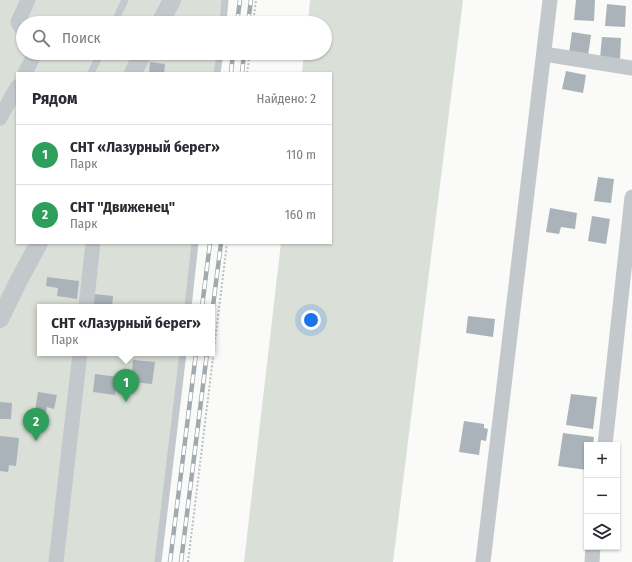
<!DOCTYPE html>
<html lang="ru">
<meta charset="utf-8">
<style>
:root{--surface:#fff;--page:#f7f7f7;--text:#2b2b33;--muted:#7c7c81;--line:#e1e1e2;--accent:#e4572e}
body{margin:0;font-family:"Fira Sans Condensed",sans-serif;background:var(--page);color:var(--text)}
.controls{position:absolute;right:12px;bottom:12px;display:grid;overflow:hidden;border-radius:0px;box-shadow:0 1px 3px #0004}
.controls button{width:36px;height:36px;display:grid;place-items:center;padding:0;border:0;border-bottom:1px solid var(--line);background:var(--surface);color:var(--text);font:20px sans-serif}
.you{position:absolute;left:311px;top:320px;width:14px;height:14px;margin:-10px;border:3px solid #fff;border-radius:50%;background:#1a73e8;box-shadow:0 0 0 6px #1a73e833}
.badge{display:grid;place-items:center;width:26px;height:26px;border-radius:50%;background:var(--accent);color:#fff;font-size:13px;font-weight:700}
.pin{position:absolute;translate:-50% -33px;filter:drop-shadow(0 1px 2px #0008)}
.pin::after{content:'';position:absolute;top:21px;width:14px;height:12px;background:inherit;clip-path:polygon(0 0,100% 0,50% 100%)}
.popup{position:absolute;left:37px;top:304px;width:178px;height:52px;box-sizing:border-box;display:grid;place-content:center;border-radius:0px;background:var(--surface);filter:drop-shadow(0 1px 3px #0005);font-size:13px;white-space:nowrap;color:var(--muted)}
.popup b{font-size:15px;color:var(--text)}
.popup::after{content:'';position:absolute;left:50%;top:100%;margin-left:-8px;border:8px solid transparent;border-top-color:var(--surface)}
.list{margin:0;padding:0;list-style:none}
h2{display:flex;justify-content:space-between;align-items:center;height:52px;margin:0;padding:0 16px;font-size:17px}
h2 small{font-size:13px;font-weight:400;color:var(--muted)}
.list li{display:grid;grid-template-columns:26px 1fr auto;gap:12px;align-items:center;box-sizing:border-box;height:60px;padding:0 16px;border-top:1px solid var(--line)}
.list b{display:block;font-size:15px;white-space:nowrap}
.list p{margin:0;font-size:13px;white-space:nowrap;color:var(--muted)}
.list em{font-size:13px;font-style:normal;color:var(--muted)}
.icon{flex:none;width:22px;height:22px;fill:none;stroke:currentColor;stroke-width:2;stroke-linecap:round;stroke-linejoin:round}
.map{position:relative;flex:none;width:632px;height:562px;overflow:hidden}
.search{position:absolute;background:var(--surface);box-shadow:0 1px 3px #0004;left:16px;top:16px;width:316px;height:44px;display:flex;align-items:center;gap:10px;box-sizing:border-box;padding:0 14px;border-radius:22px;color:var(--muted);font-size:15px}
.panel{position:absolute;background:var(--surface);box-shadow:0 1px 3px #0004;left:16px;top:72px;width:316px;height:172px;border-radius:0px}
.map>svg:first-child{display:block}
.green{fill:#dadfd7}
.building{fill:#aab3b9}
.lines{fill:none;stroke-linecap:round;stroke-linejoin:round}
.path{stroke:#bbbfc2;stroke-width:2;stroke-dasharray:2 2;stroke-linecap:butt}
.service{stroke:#c3c8cc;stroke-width:7}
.minor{stroke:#c3c8cc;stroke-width:15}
.tertiary{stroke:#c3c8cc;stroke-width:18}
.rail-casing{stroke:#a2aab0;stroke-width:4.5}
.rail{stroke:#fff;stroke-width:3;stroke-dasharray:9;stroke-linecap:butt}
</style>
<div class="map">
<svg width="632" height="562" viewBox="0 0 632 562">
<rect width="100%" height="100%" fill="#fafaf8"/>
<path class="green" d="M0,0H223L220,23H23V53H216L214,73H17V243H194L187,307H40V353H181L156,562H0Z
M310,0H463L393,562H244L281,243H331V73H302L304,53H325V23H308Z"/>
<path class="building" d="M576,0H595L594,21L574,20Z
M607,4L626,6L625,27L605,26Z
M572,32L591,35L588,56L569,53Z
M602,37L621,38L620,59L600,58Z
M150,62L165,64L164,73H149Z
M566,71L586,75L583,93L562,89Z
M598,177L614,179L611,203L594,201Z
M550,208L577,213L575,229L561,227L559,234L546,232Z
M592,216L610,219L606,244L588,241Z
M47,277L79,281L77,299L57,296L58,288L46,286Z
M94,294L113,296L112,307H93Z
M468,316L495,319L493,337L466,333Z
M133,360L155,362L152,384L131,382Z
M95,374L118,377L115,395L93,392Z
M38,392L57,395L54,409L47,407L46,413L35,411Z
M571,394L597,397L593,429L566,425Z
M0,402L12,403L11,419H0Z
M464,421L484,424V428L488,429L486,441L481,440L479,455L459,452Z
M563,433L594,437L593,445H587V470L558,466Z
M0,436L19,438L16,466L9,465L8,472L0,471Z"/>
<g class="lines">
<path class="path" d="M253,23L256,0
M247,73L250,53
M188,562L227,243"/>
<path class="service" d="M114,23L125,0
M223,23L225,0
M91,73L101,53
M217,73L220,53
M188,307L195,243
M158,562L183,353"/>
<path class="minor" d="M23,31L18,22L28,0
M544,54L632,68
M25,73L35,53
M0,118L17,87
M86,307L93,243
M605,445L632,197
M56,562L80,353
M483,562L550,0
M592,562L593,547"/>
<path class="tertiary" d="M160,23L172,0
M133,73L143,53
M0,319L19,280L39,243"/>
<g class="rail-casing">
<path id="rail" d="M237,23L240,0
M248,23L251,0
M231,73L233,53
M242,73L244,53
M202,307L210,243
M212,314L221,243
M170,562L196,353
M181,562L207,353"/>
</g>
<use href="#rail" class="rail"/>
</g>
</svg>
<div class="controls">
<button>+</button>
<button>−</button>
<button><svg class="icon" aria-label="layers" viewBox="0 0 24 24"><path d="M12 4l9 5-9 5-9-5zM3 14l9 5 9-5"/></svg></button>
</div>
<div class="you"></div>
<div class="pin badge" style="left:126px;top:402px;background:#2e9e5b">1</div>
<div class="popup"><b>СНТ «Лазурный берег»</b>Парк</div>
<div class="pin badge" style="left:36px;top:441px;background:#2e9e5b">2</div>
<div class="search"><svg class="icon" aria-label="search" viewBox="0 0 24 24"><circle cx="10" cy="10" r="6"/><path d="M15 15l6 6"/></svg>Поиск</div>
<section class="panel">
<h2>Рядом<small>Найдено: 2</small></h2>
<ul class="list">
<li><span class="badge" style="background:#2e9e5b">1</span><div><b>СНТ «Лазурный берег»</b><p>Парк</p></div><em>110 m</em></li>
<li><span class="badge" style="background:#2e9e5b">2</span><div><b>СНТ &quot;Движенец&quot;</b><p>Парк</p></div><em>160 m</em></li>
</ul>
</section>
</div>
